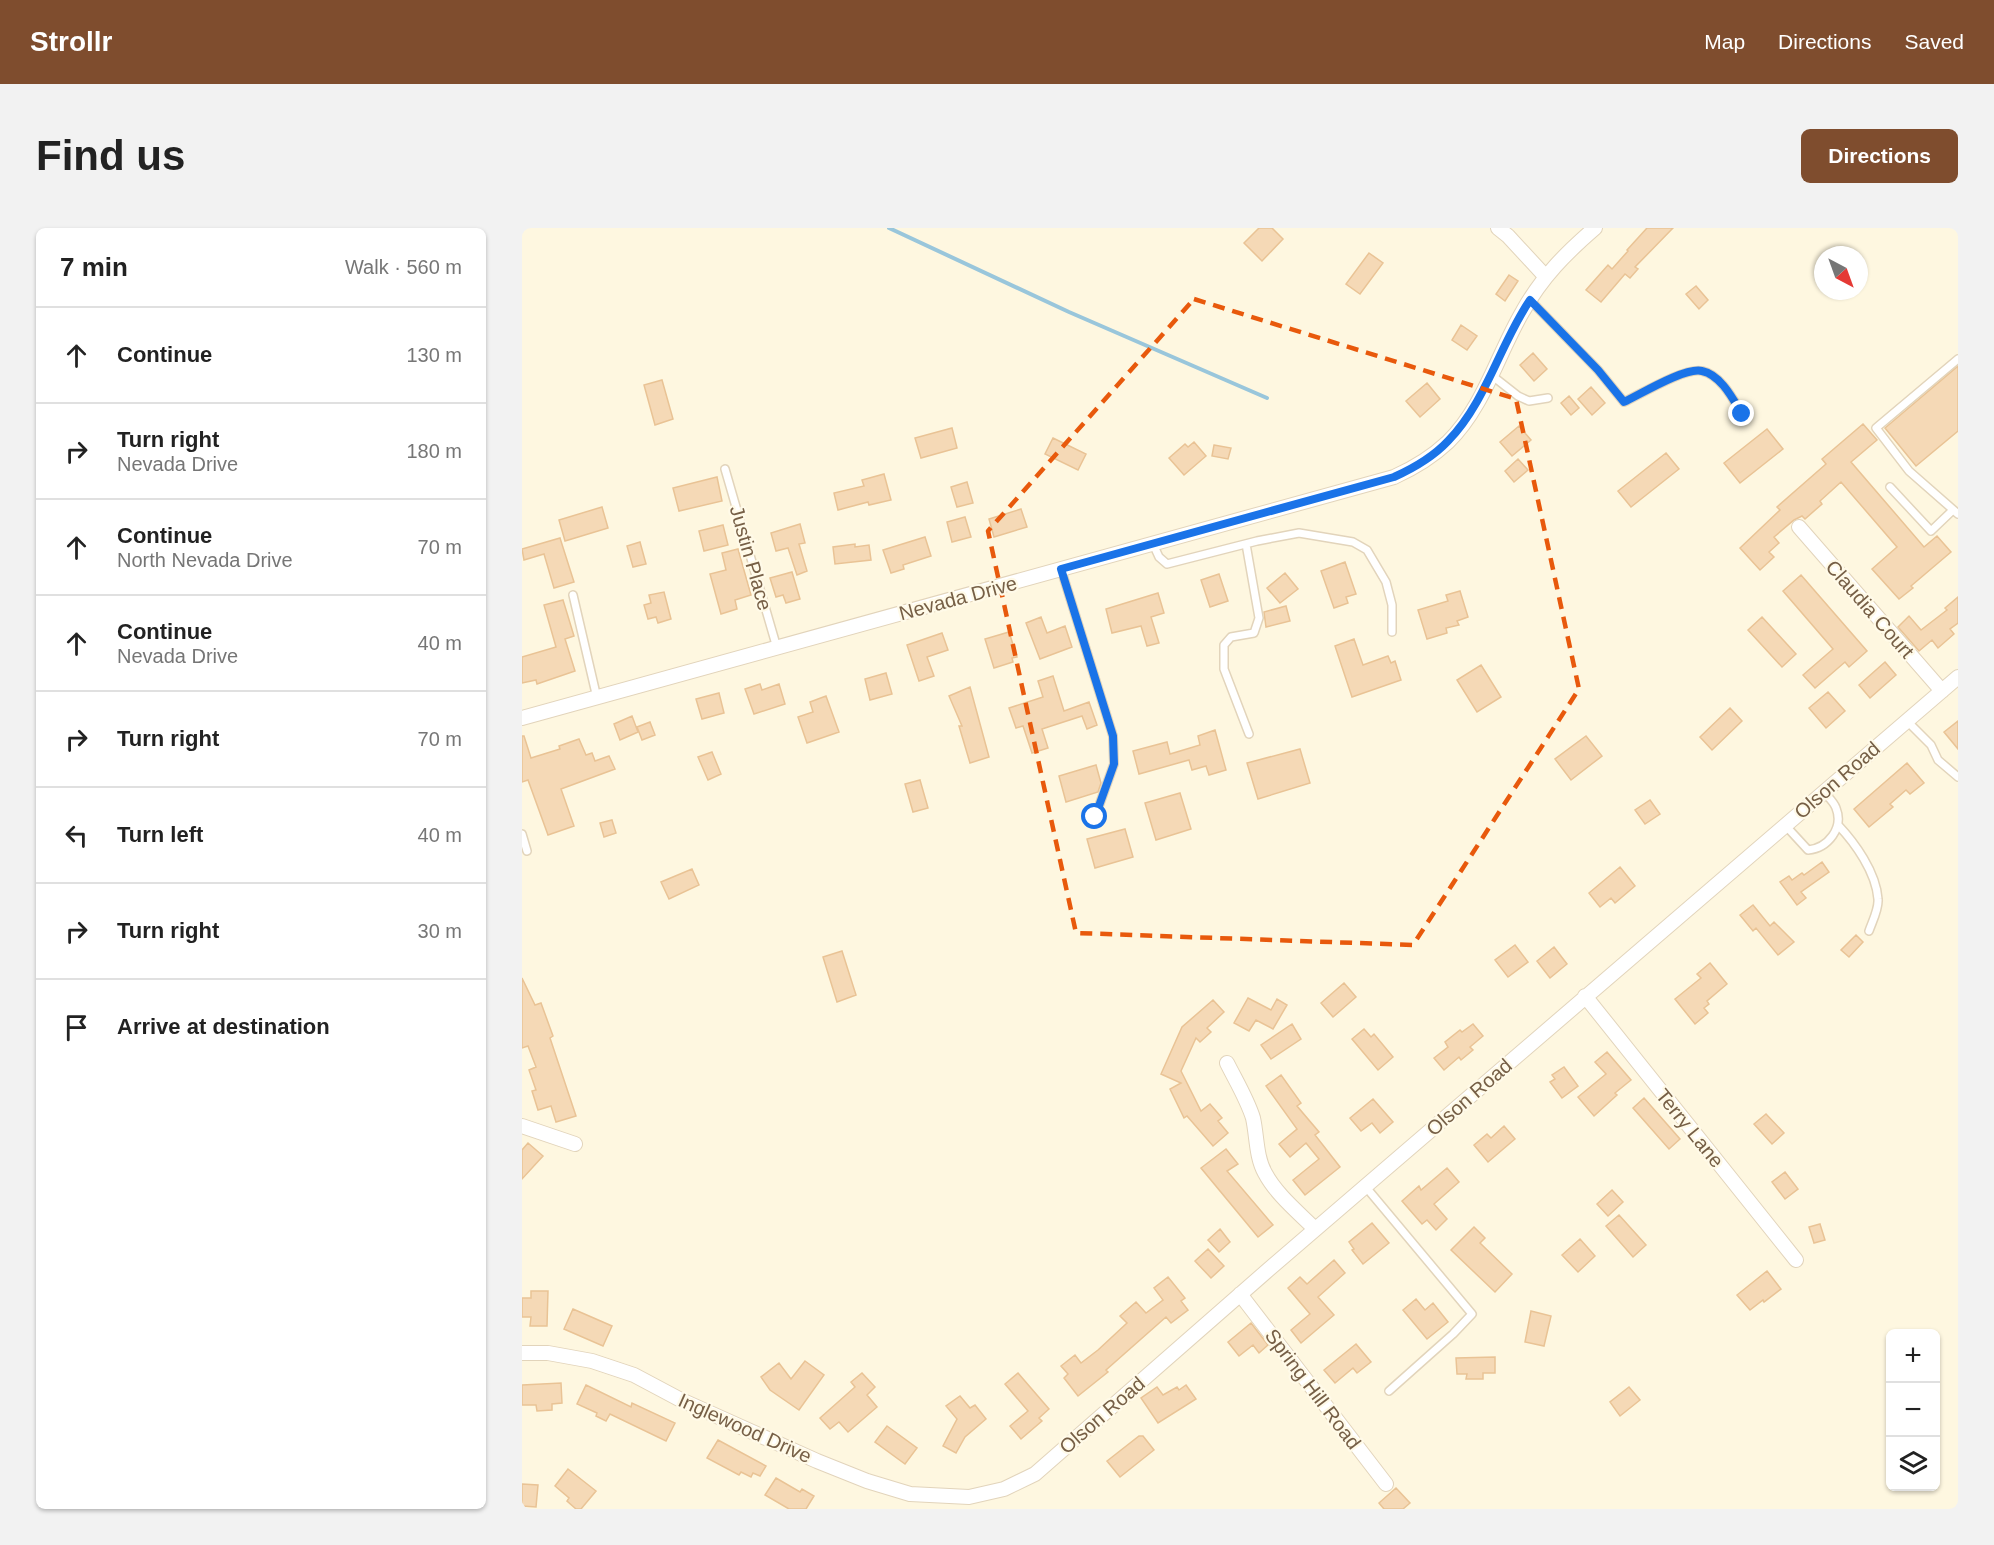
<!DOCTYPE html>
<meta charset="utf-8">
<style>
:root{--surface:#fff;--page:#f2f2f2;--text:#222;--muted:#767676;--line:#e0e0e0;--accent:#7f4d2e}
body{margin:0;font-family:Helvetica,sans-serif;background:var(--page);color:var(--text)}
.controls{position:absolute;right:18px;bottom:18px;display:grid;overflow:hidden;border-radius:9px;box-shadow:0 2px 4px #0004}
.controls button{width:54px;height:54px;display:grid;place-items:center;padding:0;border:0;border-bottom:2px solid var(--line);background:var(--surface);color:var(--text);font:30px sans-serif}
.compass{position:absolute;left:1292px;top:18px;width:54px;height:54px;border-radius:50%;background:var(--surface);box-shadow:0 2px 4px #0004;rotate:139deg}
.stop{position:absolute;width:18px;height:18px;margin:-14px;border:4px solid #1a73e8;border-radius:50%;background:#fff}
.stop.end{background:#1a73e8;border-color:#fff;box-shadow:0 2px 6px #0008}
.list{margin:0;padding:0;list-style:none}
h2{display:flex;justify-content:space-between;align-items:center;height:78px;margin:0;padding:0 24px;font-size:26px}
h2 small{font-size:20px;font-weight:400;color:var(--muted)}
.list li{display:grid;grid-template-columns:39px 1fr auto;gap:18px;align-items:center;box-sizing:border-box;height:96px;padding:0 24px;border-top:2px solid var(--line)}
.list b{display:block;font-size:22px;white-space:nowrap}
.list p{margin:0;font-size:20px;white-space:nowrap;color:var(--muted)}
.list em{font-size:20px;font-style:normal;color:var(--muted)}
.icon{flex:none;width:33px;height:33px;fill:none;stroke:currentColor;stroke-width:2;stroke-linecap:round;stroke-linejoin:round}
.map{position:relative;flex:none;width:1436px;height:1281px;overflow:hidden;border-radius:9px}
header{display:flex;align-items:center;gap:36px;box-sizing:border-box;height:84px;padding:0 30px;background:var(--accent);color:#fff}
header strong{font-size:28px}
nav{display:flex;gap:33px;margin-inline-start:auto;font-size:21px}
.intro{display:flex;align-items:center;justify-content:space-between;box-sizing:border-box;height:144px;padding:0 36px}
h1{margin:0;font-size:42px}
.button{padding:15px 27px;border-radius:9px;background:var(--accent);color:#fff;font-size:21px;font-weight:700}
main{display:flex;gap:36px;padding:0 36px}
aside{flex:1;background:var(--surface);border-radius:9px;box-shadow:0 2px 4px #0004}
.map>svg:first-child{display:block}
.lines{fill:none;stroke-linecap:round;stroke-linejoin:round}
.stream{stroke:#99c6db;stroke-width:4}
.building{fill:#f5d9b6;stroke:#e9c395;stroke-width:1.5}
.service-casing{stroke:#e2d4bb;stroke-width:10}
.minor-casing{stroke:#e2d4bb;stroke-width:16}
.service{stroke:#fff;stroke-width:7}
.minor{stroke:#fff;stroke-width:14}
.route{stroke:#1a73e8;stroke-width:8}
.marked{fill:none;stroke:#e8590c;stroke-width:4.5;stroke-dasharray:12 8;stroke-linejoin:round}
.labels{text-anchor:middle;stroke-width:4.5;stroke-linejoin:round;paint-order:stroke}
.street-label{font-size:20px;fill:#765f46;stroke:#fffae8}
</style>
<header>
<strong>Strollr</strong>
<nav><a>Map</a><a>Directions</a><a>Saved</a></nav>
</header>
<div class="intro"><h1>Find us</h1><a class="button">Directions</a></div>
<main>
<aside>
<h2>7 min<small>Walk · 560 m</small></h2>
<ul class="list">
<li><svg class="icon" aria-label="ahead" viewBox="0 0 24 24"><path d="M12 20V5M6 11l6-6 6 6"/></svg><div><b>Continue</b></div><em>130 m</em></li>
<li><svg class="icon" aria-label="right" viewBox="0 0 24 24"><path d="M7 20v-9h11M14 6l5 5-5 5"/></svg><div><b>Turn right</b><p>Nevada Drive</p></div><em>180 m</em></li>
<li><svg class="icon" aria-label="ahead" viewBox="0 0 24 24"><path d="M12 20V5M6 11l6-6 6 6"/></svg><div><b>Continue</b><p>North Nevada Drive</p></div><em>70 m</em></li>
<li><svg class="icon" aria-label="ahead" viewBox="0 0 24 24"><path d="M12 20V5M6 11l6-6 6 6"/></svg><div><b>Continue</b><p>Nevada Drive</p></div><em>40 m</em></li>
<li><svg class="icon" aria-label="right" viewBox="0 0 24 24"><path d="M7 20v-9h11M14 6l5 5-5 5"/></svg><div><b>Turn right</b></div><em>70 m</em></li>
<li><svg class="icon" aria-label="left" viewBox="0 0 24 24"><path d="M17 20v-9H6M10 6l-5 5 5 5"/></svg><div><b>Turn left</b></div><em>40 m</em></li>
<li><svg class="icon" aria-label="right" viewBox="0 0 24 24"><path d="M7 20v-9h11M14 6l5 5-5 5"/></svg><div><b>Turn right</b></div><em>30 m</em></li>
<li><svg class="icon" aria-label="arrive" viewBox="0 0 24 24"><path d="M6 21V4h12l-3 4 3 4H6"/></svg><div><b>Arrive at destination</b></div></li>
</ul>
</aside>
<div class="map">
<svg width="1436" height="1281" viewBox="0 0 1436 1281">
<rect width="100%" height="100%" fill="#fef7e0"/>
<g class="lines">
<path class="stream" d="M367,0L547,84L745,170"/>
</g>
<path class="building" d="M737,0H750L761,11L740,33L722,15Z
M1125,0H1151L1113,39L1116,41L1108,50L1103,46L1079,74L1064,62L1086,37L1090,41L1106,23L1105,22Z
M847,25L861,35L838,66L824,56Z
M987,47L996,53L983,73L974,66Z
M1174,58L1186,72L1177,81L1164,66Z
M939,97L955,108L945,122L930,112Z
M1011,125L1025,141L1012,153L998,137Z
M1436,138V203L1394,238L1363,200Z
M140,152L151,191L133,197L122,157Z
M905,155L918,171L898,189L884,173Z
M1069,159L1083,175L1070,187L1056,171Z
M1047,168L1057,180L1049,187L1039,175Z
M1341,196L1355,212L1329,234L1402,319L1415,308L1429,324L1389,358L1391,360L1377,371L1350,341L1375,319L1319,254L1298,273L1300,276L1283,291L1280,288L1272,292L1252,309L1257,315L1247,324L1252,329L1238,342L1218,320L1258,282L1255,279L1304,236L1300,231Z
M997,198L1009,212L990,228L978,214Z
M430,200L435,220L399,230L393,210Z
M1245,201L1261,221L1218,255L1202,235Z
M531,210L564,226L556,242L523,226Z
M672,214L684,228L662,247L647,230L663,216L666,219Z
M692,217L709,220L706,231L690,228Z
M1144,225L1157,241L1109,279L1096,263Z
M996,231L1006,242L992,254L983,243Z
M362,246L369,272L347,277L346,274L316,282L312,265L342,258L340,252Z
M195,249L200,273L157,283L151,260Z
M445,254L451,275L435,279L429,259Z
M80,279L86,300L43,313L37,292Z
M499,281L505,299L472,309L467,291Z
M443,289L449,309L430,314L425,294Z
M278,296L283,315L277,316L285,343L275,347L266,320L254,323L249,305Z
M201,297L206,317L182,323L177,303Z
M403,309L409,328L381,337L382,341L369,345L361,322Z
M38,310L52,354L32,360L22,326L2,332L0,321Z
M118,314L124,336L111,339L105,318Z
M333,316V319L347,317L349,332L313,336L311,319Z
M216,321L229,367L213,372L215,381L199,386L188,346L204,342L200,325Z
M823,334L834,366L824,369L826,375L812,380L799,343Z
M270,344L278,371L264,375L261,367L254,369L248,350Z
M763,345L776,361L758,375L745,360Z
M697,346L706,373L688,379L679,352Z
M1279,347L1345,423L1327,439L1323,434L1293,460L1281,447L1311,421L1261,363Z
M938,363L946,389L935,393L937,397L924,400L925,405L905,411L896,382L926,373L924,367Z
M142,364L149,391L136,395L134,389L126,391L122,377L129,375L127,367Z
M636,365L642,385L629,389L637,415L625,418L619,398L590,405L584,381Z
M1436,369V395L1428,401L1432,406L1416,420L1410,412L1397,423L1376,399L1387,388L1399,402L1425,382L1423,380Z
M41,372L52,408L43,411L53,443L15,456L14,452L0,455V429L34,419L22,377Z
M764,378L768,393L744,399L742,384Z
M519,389L525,405L543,398L550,419L518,431L504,395Z
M1240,389L1274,426L1260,439L1226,402Z
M487,404L495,429L490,430L491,434L472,440L463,411Z
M420,405L426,422L405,429L412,448L397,453L385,417Z
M832,411L841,437L866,428L869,435L873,433L879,452L830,469L813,418Z
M1363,434L1374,447L1348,470L1337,457Z
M959,437L979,469L955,484L935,452Z
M364,445L370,466L348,472L343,451Z
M531,448L542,483L567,474L575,497L565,501L560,488L520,501L526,520L510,525L501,498L494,500L487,480L521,469L516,453Z
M238,456L240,462L257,456L263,476L232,486L223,461Z
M448,459L467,529L448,535L437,498H440L427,468Z
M1306,464L1323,483L1304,500L1287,480Z
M197,465L202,485L180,491L174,471Z
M304,468L317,504L285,515L276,489L291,484L288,474Z
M1208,480L1220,493L1190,522L1178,509Z
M110,488L116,504L98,512L92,496Z
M1436,493V521L1422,504Z
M128,494L133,507L120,512L115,499Z
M693,502L704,542L687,547L684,538L670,542L667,532L617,546L611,523L645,514L648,526L678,517L676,508Z
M0,508H2L9,530L38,521L37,518L57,511L64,527L70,525L73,533L87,528L93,541L39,561L52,598L26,607L6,552L0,554Z
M1064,508L1080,528L1049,552L1033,531Z
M778,521L788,555L736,571L725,535Z
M190,524L199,546L186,552L176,529Z
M1385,535L1402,555L1388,566L1384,562L1368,576L1371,579L1347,599L1332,581Z
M574,537L579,555L576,564L544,574L537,548Z
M398,552L406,580L391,584L383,556Z
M658,565L669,601L634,612L623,575Z
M1128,572L1138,586L1123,596L1113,582Z
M90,592L94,605L82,609L78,595Z
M603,601L611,629L573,640L565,611Z
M1300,634L1307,644L1279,664L1284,670L1275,677L1258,654L1267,648L1270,652L1280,645L1282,647Z
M1098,639L1113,658L1093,675L1089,670L1078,679L1067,665Z
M170,641L177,657L147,671L139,654Z
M1231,677L1248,698L1252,694L1272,714L1256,727L1234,700L1231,703L1218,687Z
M1334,707L1341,714L1327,729L1319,722Z
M993,717L1006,734L986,749L973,732Z
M1032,719L1045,736L1028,750L1015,733Z
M320,723L334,767L315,774L301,729Z
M1188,735L1205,756L1185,773L1187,776L1182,780L1186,785L1173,796L1153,771L1179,750L1175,746Z
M0,750L13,777L19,775L31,808L28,810L54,888L34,894L29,878L16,882L10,863L14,862L7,842L14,839L6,818L0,820Z
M822,755L834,769L811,789L799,775Z
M726,770L749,782L755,771L765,777L751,801L734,792L727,803L712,795Z
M691,772L702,784L685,800L689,804L678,814L674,810L659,843L679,883L688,876L700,890L696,893L706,905L691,918L665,888L662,890L648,861L659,855L639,846L660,799Z
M770,796L779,811L749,831L739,817Z
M951,796L961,808L948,819L951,822L939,832L937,829L922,842L912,830L926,819L923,814L938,802L940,804Z
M842,801L849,809L852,806L871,829L856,842L830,811Z
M1085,824L1109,852L1093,865L1095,867L1072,888L1056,869L1084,846L1073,834Z
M1042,839L1056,858L1040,870L1028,854L1033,851L1030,847Z
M759,847L779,875L775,878L797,904L793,907L818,939L783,967L771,952L797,931L784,915L768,929L757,916L775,901L744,858Z
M1122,870L1158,911L1147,921L1111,880Z
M851,871L871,894L858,905L850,895L839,903L828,890Z
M1244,886L1262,905L1250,916L1232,896Z
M982,898L993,911L966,934L952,917L965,906L969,910Z
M6,915L21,928L0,951V922Z
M704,921L716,936L705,943L751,997L736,1009L679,940Z
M925,940L937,954L912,976L925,991L914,1002L905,992L900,996L880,973L897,958L899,962Z
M1263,944L1276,961L1263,971L1250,954Z
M1090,962L1101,974L1086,988L1075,976Z
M1097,987L1124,1017L1111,1029L1084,998Z
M850,995L867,1015L841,1036L830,1022L832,1021L827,1014Z
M1298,996L1303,1012L1292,1015L1287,999Z
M952,999L963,1010L958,1015L990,1046L973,1064L929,1022Z
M698,1001L708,1014L697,1024L686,1012Z
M1058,1011L1073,1028L1056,1044L1040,1027Z
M686,1021L702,1038L689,1050L673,1033Z
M812,1032L823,1045L796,1069L812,1087L779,1115L769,1102L788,1086L766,1060L778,1049L785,1056Z
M1245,1043L1259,1061L1242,1074L1241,1072L1228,1082L1215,1067Z
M646,1049L663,1070L659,1073L666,1082L649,1095L644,1089L584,1142L586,1144L556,1168L542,1150L546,1146L539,1138L553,1127L559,1135L576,1122L605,1095L598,1088L614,1074L624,1085L641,1072L632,1060Z
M9,1063H26L25,1098H8L9,1089H0V1070H9Z
M894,1071L903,1082L911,1075L926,1094L905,1111L881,1082Z
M51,1081L90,1098L81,1118L42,1101Z
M1009,1083L1029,1088L1022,1118L1003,1114Z
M729,1095L746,1117L737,1125L731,1117L717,1128L706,1114Z
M834,1116L849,1134L835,1145L831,1140L813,1155L802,1142Z
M973,1129V1145H961V1151H944L945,1146H935L934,1130Z
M283,1133L302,1147L277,1182L248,1162L239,1149L257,1135L269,1151Z
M340,1145L353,1159L345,1167L355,1179L326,1204L317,1194L308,1201L298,1190L333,1159L329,1154Z
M496,1145L527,1181L517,1190L520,1193L499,1211L488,1198L506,1183L483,1156Z
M39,1155L40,1175L30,1176V1182L15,1183L14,1177H0V1157Z
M64,1157L109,1179L110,1175L153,1195L144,1213L88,1186L84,1193L74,1188L75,1185L55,1176Z
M664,1157L674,1171L636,1195L619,1170L635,1159L641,1167L655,1159L657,1162Z
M1107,1159L1118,1172L1098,1188L1088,1174Z
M438,1168L448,1180L453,1177L464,1191L443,1209L434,1225L421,1218L435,1191L424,1178Z
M365,1198L395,1220L383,1236L353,1214Z
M617,1208H621L632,1222L598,1249L585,1233Z
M196,1212L244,1238L238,1248L231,1245L229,1249L219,1244L217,1247L185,1230Z
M46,1241L74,1263L59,1281H54L45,1273L47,1270L33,1258Z
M254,1250L278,1264L280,1261L292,1268L284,1281H267L243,1267Z
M0,1256L16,1257L14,1279L0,1278Z
M874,1260L888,1275L881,1281H862L857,1275Z"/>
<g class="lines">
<g class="service-casing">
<path id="service" d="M1008,72L1076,142L1102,174C1119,166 1163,139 1180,143C1199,147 1211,171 1220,186
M1436,131L1354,200L1387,243L1436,286
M968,146L996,168L1007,173L1026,170
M203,241L255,420
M1368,259L1409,303L1431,282
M631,316L637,329L645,336L735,313L777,305L831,314L845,322L864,354L870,377V404
M724,316L737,390L732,405L709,409L702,417V441L727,506
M539,341L591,508L592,536L573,589
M51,367L75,470
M1385,493L1409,517L1416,532L1436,549
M1263,597L1286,622C1306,620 1322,600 1314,580C1312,574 1306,569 1302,564
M1316,597C1333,615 1354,644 1356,671C1357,681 1350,694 1347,703
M0,606L5,623
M843,958L950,1086L931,1106L867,1163"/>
</g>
<g class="minor-casing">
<path id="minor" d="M976,0L986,8L1023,48
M1277,299L1420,463
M0,490L872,249C892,240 910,229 926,214C962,179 976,125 1001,83C1020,49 1044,25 1073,0
M1063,768L1274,1032
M705,835C714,853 725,871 731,890C735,908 734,929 743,945C754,966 776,984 793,1001
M0,898L53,916
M718,1066L864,1256
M0,1125H26L70,1133L112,1147L159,1172L295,1233L345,1253L388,1266L447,1269L482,1261L513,1246L746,1042L1436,449"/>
</g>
<use href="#service" class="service"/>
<use href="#minor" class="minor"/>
</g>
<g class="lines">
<path class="route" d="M573,589L592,536L591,508L539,341L872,249C892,240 911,229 926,213C964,174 978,116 1008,72L1076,142L1102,174C1119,166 1163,139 1180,143C1199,147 1211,171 1220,186"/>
</g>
<path class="marked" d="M672,71L994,171L1057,461L891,717L554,705L466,303Z"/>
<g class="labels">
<g class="street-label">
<text transform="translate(229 330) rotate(74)" y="7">Justin Place</text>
<text transform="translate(436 370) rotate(-15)" y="7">Nevada Drive</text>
<text transform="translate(1348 381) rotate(49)" y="7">Claudia Court</text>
<text transform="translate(1315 552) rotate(-41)" y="7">Olson Road</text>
<text transform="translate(947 869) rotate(-41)" y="7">Olson Road</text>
<text transform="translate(1168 900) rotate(51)" y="7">Terry Lane</text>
<text transform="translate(791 1161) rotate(53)" y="7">Spring Hill Road</text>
<text transform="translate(580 1187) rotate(-41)" y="7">Olson Road</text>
<text transform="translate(223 1200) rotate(24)" y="7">Inglewood Drive</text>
</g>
</g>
</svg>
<div class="controls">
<button>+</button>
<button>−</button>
<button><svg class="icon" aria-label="layers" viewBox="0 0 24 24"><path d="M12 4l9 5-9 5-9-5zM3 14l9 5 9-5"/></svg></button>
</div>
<svg class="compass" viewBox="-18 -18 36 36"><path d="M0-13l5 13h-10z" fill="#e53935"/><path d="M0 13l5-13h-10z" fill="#767676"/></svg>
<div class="stop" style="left:573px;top:589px"></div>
<div class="stop end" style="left:1220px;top:186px"></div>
</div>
</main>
